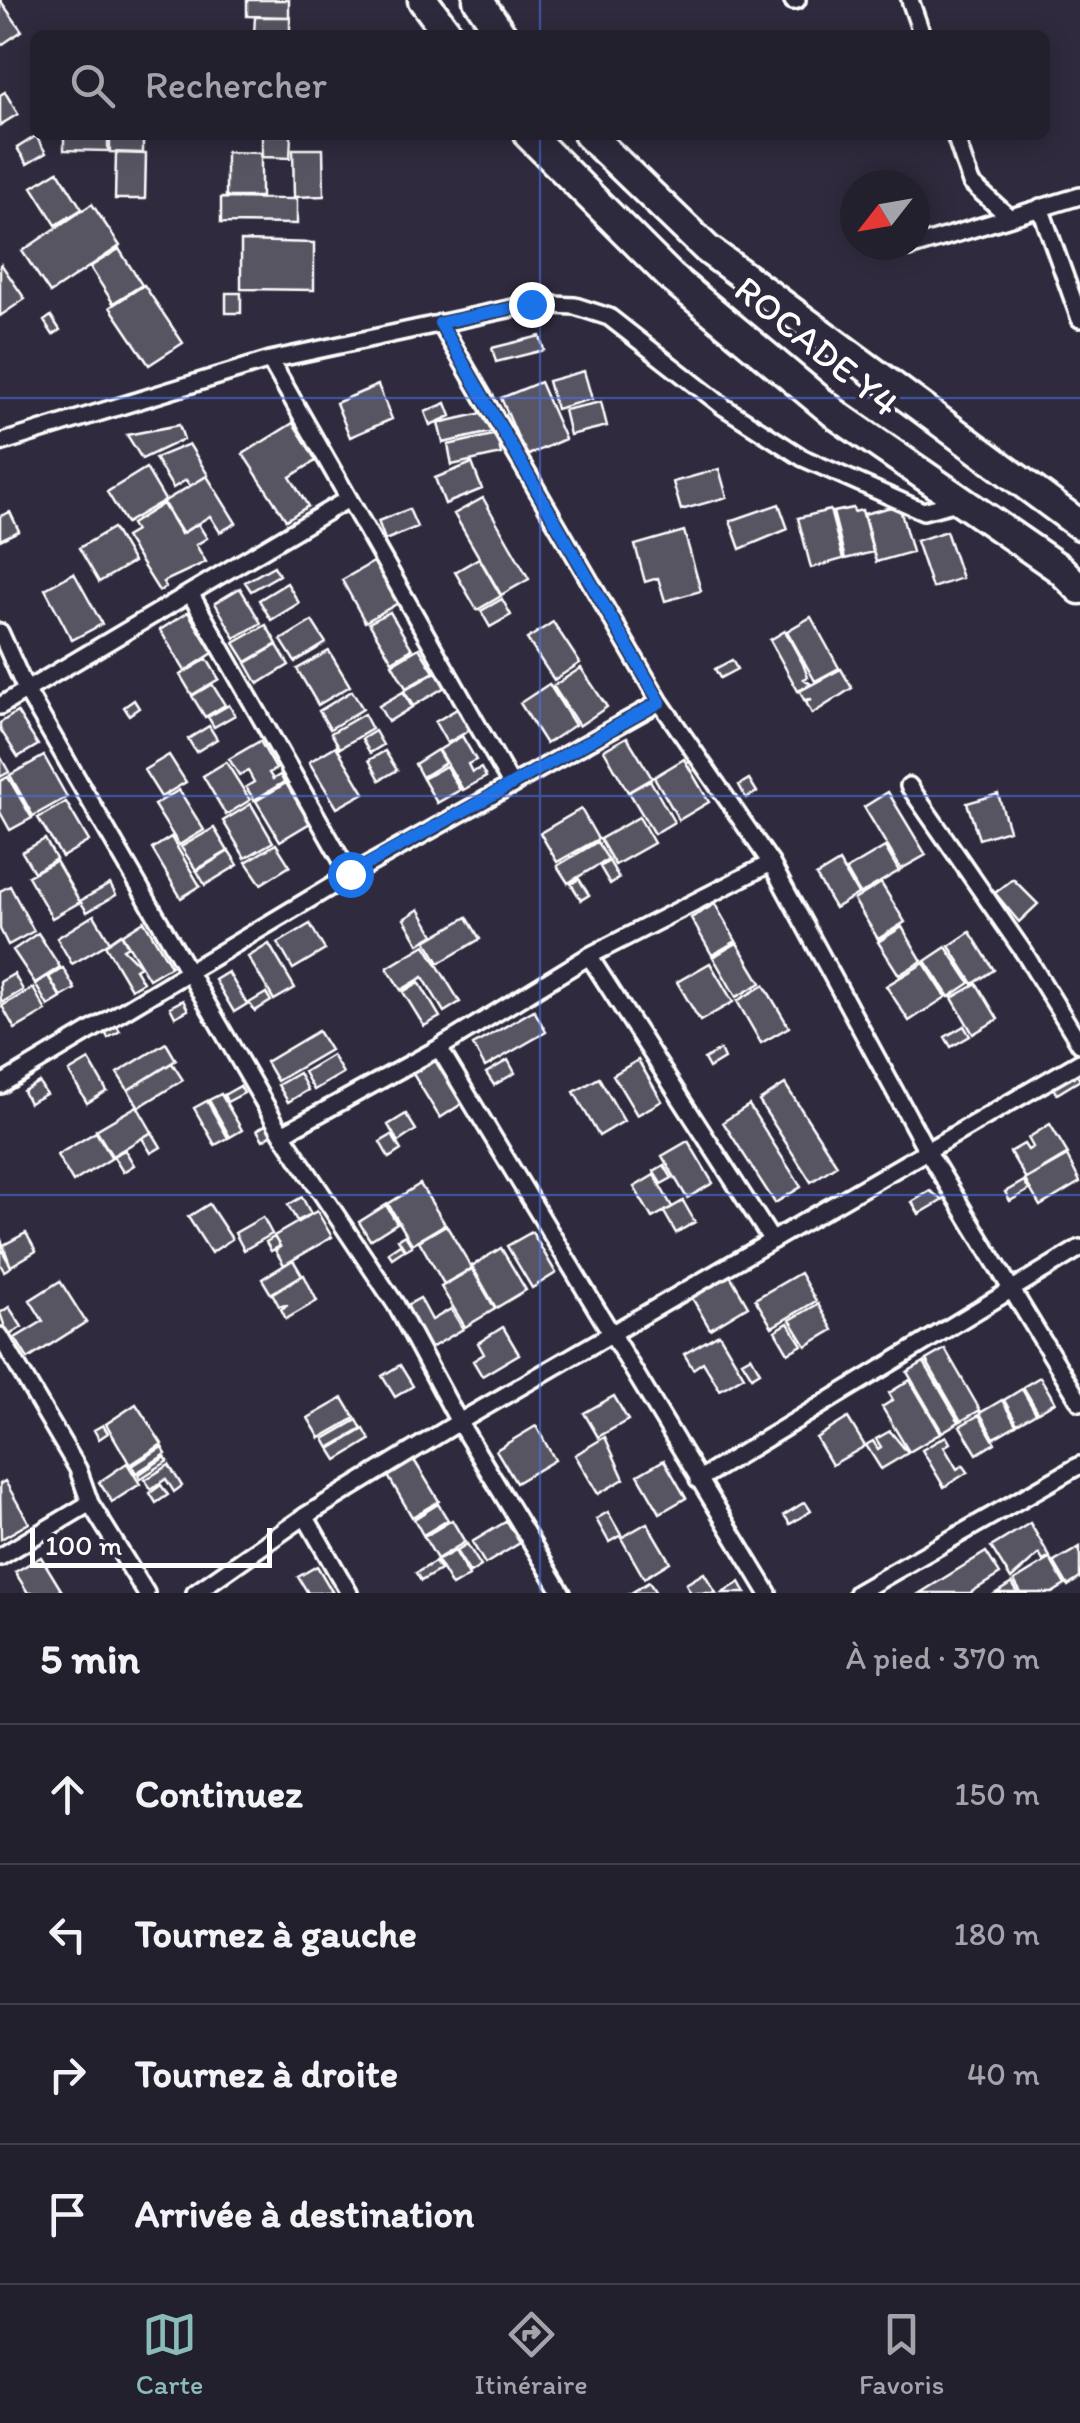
<!DOCTYPE html>
<html lang="fr">
<meta charset="utf-8">
<style>
:root{--surface:#23202e;--page:#2f2d3a;--text:#f1f3f6;--muted:#a3a3aa;--line:#403e4a;--accent:#8bbbb9}
body{margin:0;font-family:Itim,sans-serif;background:var(--page);color:var(--text)}
.compass{position:absolute;left:840px;top:170px;width:90px;height:90px;border-radius:50%;background:var(--surface);box-shadow:0 5px 25px #0003;rotate:239deg}
.scale{position:absolute;left:30px;bottom:25px;width:242px;box-sizing:border-box;padding-left:10px;border:5px solid #fff;border-top:0;font-size:28px;line-height:35px;white-space:nowrap;color:#fff;-webkit-text-stroke:8px #2f2a3d;paint-order:stroke}
.stop{position:absolute;width:30px;height:30px;margin:-22px;border:8px solid #1a73e8;border-radius:50%;background:#fff}
.stop.end{background:#1a73e8;border-color:#fff;box-shadow:0 2px 10px #0008}
.list{margin:0;padding:0;list-style:none}
h2{display:flex;justify-content:space-between;align-items:center;height:130px;margin:0;padding:0 40px;font-size:42px}
h2 small{font-size:32px;font-weight:400;color:var(--muted)}
.list li{display:grid;grid-template-columns:65px 1fr auto;gap:30px;align-items:center;box-sizing:border-box;height:140px;padding:0 40px;border-top:2px solid var(--line)}
.list b{display:block;font-size:38px;white-space:nowrap}
.list em{font-size:32px;font-style:normal;color:var(--muted)}
.icon{flex:none;width:55px;height:55px;fill:none;stroke:currentColor;stroke-width:2;stroke-linecap:round;stroke-linejoin:round}
.map{position:relative;flex:none;width:1080px;height:1593px;overflow:hidden}
.search{position:absolute;background:var(--surface);box-shadow:0 5px 25px #0003;left:30px;right:30px;top:30px;height:110px;display:flex;align-items:center;gap:25px;box-sizing:border-box;padding:0 35px;border-radius:15px;color:var(--muted);font-size:38px}
.sheet{height:690px;background:var(--surface)}
nav{display:flex;justify-content:space-around;align-items:center;box-sizing:border-box;height:140px;border-top:2px solid var(--line);background:var(--surface);font-size:28px;color:var(--muted)}
nav a{display:grid;justify-items:center;gap:5px}
nav .on{color:var(--accent)}
.map>svg:first-child{display:block}
.building{fill:#595564;stroke:#fff;stroke-width:2.5}
.lines{fill:none;stroke-linecap:round;stroke-linejoin:round}
.minor-casing{stroke:#fff;stroke-width:22}
.trunk-casing{stroke:#fff;stroke-width:35}
.minor{stroke:#2f2a3d;stroke-width:15}
.trunk{stroke:#2f2a3d;stroke-width:28}
.route{stroke:#1a73e8;stroke-width:12}
.grid{fill:none;stroke:#4a71e0;stroke-width:2.5;stroke-opacity:0.55}
.labels{text-anchor:middle;stroke-width:8;stroke-linejoin:round;paint-order:stroke}
.street-label{font-size:38px;fill:#fff;stroke:#2f2a3d}
</style>
<div class="map">
<svg width="1080" height="1593" viewBox="0 0 1080 1593">
<rect width="100%" height="100%" fill="#2f2a3d"/>
<filter id="ink" filterUnits="userSpaceOnUse"><feTurbulence type="fractalNoise" baseFrequency=".01" numOctaves="2"/><feDisplacementMap in="SourceGraphic" scale="20" xChannelSelector="R" yChannelSelector="G"/><feConvolveMatrix kernelMatrix="1 2 1 2 8 2 1 2 1" color-interpolation-filters="sRGB"/></filter>
<g filter="url(#ink)">
<path class="building" d="M0,0L22,31L0,46Z
M247,0H289V17L247,16Z
M255,17H290V35H254Z
M5,92L18,114L0,125V95Z
M64,135H108V151L64,150Z
M110,135H143V153L110,152Z
M262,135H291L290,158L262,157Z
M36,136L46,153L27,164L17,148Z
M293,149H323L324,196L294,197Z
M226,152L261,153V197H226Z
M116,153L146,154L145,199H115Z
M58,171L82,209L56,225L32,187Z
M221,198L297,199V224L221,223Z
M92,204L120,246L50,293L22,251Z
M241,241L314,243V290L241,289Z
M119,249L142,285L113,303L90,267Z
M1,264L25,299L0,316V265Z
M144,285L183,343L149,365L110,307Z
M226,293H241V313H226Z
M51,316L60,330L53,335L44,321Z
M540,336L544,350L496,362L492,348Z
M584,371L592,399L556,409L548,381Z
M540,382L565,439L526,456L501,398Z
M378,385L392,419L350,437L336,403Z
M601,402L607,426L570,435L564,410Z
M446,403L451,416L430,425L425,412Z
M487,412L491,432L443,443L438,423Z
M293,423L317,460L290,477L308,506L286,520L243,454Z
M179,425L184,439L142,459L127,435Z
M497,434L501,454L452,465L448,445Z
M189,444L208,475L190,486L186,480L173,488L155,458Z
M472,463L482,489L445,504L435,478Z
M146,468L165,500L126,523L107,492Z
M719,469L727,497L681,510L673,482Z
M207,476L236,523L220,532L210,516L182,533L163,502Z
M483,498L529,579L501,595L454,514Z
M163,504L181,534L198,524L207,538L196,545L206,562L163,582L166,587L159,591L125,537L135,531L131,524Z
M779,504L788,529L740,549L730,521Z
M899,505L912,552L876,562L864,514Z
M853,508L854,512L862,510L873,552L845,559L833,512Z
M409,509L417,527L385,540L378,521Z
M830,510L843,559L811,568L798,518Z
M10,512L19,531L0,540V516Z
M113,528L133,562L99,582L79,548Z
M684,531L701,591L665,601L658,578L645,582L635,545Z
M946,531L962,578L932,588L916,541Z
M479,558L501,596L477,610L455,572Z
M377,560L400,602L365,622L342,580Z
M274,566L279,575L251,591L245,582Z
M74,573L102,624L72,640L45,589Z
M287,583L299,603L271,620L259,600Z
M240,588L261,623L235,638L215,603Z
M502,599L511,615L490,627L481,611Z
M188,612L213,653L185,671L160,630Z
M390,612L412,649L392,661L369,623Z
M811,617L839,668L815,681L787,631Z
M312,621L326,643L295,662L281,640Z
M553,622L580,663L554,680L527,639Z
M266,625L277,644L246,662L234,643Z
M785,631L803,664L808,677L804,679L811,684L798,691L770,640Z
M277,645L289,665L258,684L246,663Z
M419,648L434,672L406,688L392,664Z
M329,651L350,686L318,705L297,669Z
M207,659L219,679L192,695L180,675Z
M732,660L737,669L720,678L715,669Z
M581,668L607,707L579,726L553,686Z
M841,669L852,688L812,714L806,702L812,699L804,700L800,691Z
M436,672L445,687L413,706L404,691Z
M212,684L225,705L205,717L192,696Z
M549,684L575,725L546,744L520,703Z
M352,691L363,709L330,729L319,711Z
M403,692L412,707L388,722L379,706Z
M134,700L139,708L129,715L124,707Z
M229,705L235,715L214,727L208,717Z
M457,709L470,730L447,743L435,722Z
M17,712L38,745L18,757L0,729V723Z
M364,714L372,729L340,748L331,733Z
M209,726L217,739L196,752L188,739Z
M375,731L383,745L370,753L362,739Z
M462,736L476,760L468,764L472,772L481,768L486,777L463,790L439,750Z
M627,737L652,778L628,792L604,750Z
M260,741L276,769L269,773L273,779L280,775L284,782L254,800L246,787L254,782L248,771L239,775L229,759Z
M336,746L364,793L337,808L309,762Z
M437,750L445,763L422,777L415,764Z
M385,751L397,770L380,780L369,760Z
M169,755L186,782L161,797L144,770Z
M0,756L9,772L0,777Z
M44,756L67,797L33,816L10,775Z
M684,759L709,802L679,820L654,777Z
M226,762L250,800L226,815L203,776Z
M446,766L460,790L437,803L423,779Z
M8,777L32,818L10,830L0,812V781Z
M749,779L757,792L746,798L739,785Z
M650,780L674,822L654,834L629,792Z
M286,783L310,823L280,841L256,801Z
M179,790L204,830L179,845L154,805Z
M888,792L926,855L901,869L864,807Z
M998,794L1009,830L979,839L967,803Z
M66,802L89,841L62,857L38,818Z
M251,804L273,842L245,858L223,821Z
M581,809L598,839L557,862L540,833Z
M639,817L654,843L615,865L600,839Z
M214,828L228,851L196,870L181,847Z
M171,837L200,886L181,898L152,849Z
M45,839L56,859L34,872L22,852Z
M597,842L608,859L568,883L557,866Z
M276,844L290,866L261,884L246,862Z
M885,847L899,871L860,894L846,870Z
M229,851L238,865L205,885L197,871Z
M56,861L80,902L52,918L28,876Z
M609,861L619,878L610,884L600,867Z
M839,862L858,894L835,908L816,876Z
M579,879L589,895L581,900L571,884Z
M1013,879L1038,904L1019,922L995,893Z
M881,883L905,922L878,939L854,900Z
M110,884L116,895L87,912L80,901Z
M10,886L34,931L8,945L0,929V891Z
M715,904L736,941L712,955L691,918Z
M419,909L434,935L419,944L404,919Z
M94,915L110,942L72,964L57,938Z
M467,917L480,939L439,963L426,941Z
M144,921L171,966L149,979L122,935Z
M310,924L325,950L293,969L278,943Z
M902,927L922,961L899,975L878,942Z
M970,932L994,970L973,984L949,946Z
M38,933L60,967L35,983L13,950Z
M121,934L128,946L123,949L140,966L135,969L143,982L131,989L105,945Z
M737,943L761,983L736,997L713,957Z
M269,944L295,988L274,1000L248,957Z
M425,945L460,1002L444,1012L423,977L401,990L387,968Z
M946,947L970,983L949,997L925,961Z
M710,963L733,1002L700,1021L677,982Z
M924,963L946,997L909,1021L886,986Z
M63,968L75,989L61,997L49,977Z
M228,972L247,1004L234,1012L215,980Z
M14,974L23,990L1,1003L0,982Z
M48,976L61,998L48,1006L35,984Z
M419,982L440,1017L424,1026L403,992Z
M977,984L998,1019L973,1034L952,998Z
M764,985L789,1027L761,1043L737,1001Z
M33,988L46,1011L15,1029L2,1006Z
M266,993L271,1001L255,1011L249,1003Z
M183,1000L188,1010L175,1017L170,1007Z
M534,1010L546,1032L485,1067L473,1045Z
M114,1022L120,1031L108,1038L103,1028Z
M964,1026L970,1036L951,1047L945,1037Z
M318,1031L330,1050L277,1081L266,1062Z
M166,1043L176,1060L128,1090L117,1073Z
M720,1050L724,1059L709,1068L704,1059Z
M332,1055L343,1073L314,1090L304,1072Z
M89,1060L107,1091L87,1103L69,1072Z
M436,1060L463,1103L440,1118L413,1074Z
M508,1060L515,1073L494,1085L486,1073Z
M638,1060L662,1101L637,1115L613,1075Z
M172,1063L183,1080L139,1107L128,1090Z
M1073,1068L1080,1080L1057,1094L1050,1082Z
M299,1073L308,1090L288,1102L278,1085Z
M599,1078L624,1121L599,1136L574,1092Z
M39,1082L46,1094L29,1103L23,1091Z
M785,1084L837,1165L811,1182L759,1101Z
M240,1086L244,1093L227,1102L224,1095Z
M221,1094L242,1130L230,1137L209,1100Z
M207,1101L228,1138L215,1145L194,1108Z
M749,1105L801,1187L775,1203L723,1122Z
M137,1106L152,1132L112,1156L96,1130Z
M406,1114L416,1130L398,1142L388,1125Z
M269,1123L274,1133L263,1140L257,1130Z
M1050,1124L1068,1154L1026,1179L1010,1152L1024,1144L1028,1150L1033,1147L1028,1138Z
M96,1132L112,1158L73,1182L57,1155Z
M152,1132L161,1147L151,1153L142,1138Z
M392,1135L401,1150L389,1158L380,1142Z
M688,1141L713,1183L687,1198L662,1156Z
M125,1150L134,1165L123,1172L113,1156Z
M1067,1156L1080,1182L1040,1206L1025,1180Z
M664,1165L672,1178L661,1184L654,1171Z
M654,1175L672,1207L652,1218L634,1187Z
M1024,1181L1029,1190L1010,1201L1005,1192Z
M420,1184L445,1224L412,1244L388,1204Z
M930,1191L943,1200L919,1214L912,1202Z
M302,1197L311,1214L297,1221L288,1205Z
M683,1201L695,1222L676,1233L664,1212Z
M209,1204L232,1239L211,1253L188,1217Z
M386,1205L397,1223L370,1240L359,1222Z
M317,1211L332,1237L284,1265L275,1250L280,1247L274,1236Z
M263,1217L272,1234L244,1250L235,1233Z
M446,1225L472,1268L444,1284L419,1241Z
M532,1232L556,1273L532,1288L507,1246Z
M26,1233L36,1251L11,1266L0,1247Z
M405,1235L412,1246L405,1250L398,1239Z
M0,1237L11,1267L4,1271L0,1264Z
M274,1237L280,1246L271,1251L266,1242Z
M400,1244L404,1250L392,1258L388,1252Z
M501,1248L526,1290L496,1308L472,1266Z
M293,1260L302,1275L271,1294L262,1279Z
M472,1269L495,1309L465,1327L441,1287Z
M800,1273L816,1301L772,1327L755,1299Z
M304,1275L317,1301L286,1319L281,1309L288,1305L279,1306L272,1293Z
M730,1275L748,1306L710,1329L692,1298Z
M60,1281L86,1322L28,1359L15,1338L43,1321L30,1300Z
M420,1298L432,1320L451,1309L463,1329L429,1349L404,1307Z
M818,1304L833,1330L806,1346L790,1320Z
M9,1307L22,1327L8,1336L0,1313Z
M788,1323L802,1345L788,1353L775,1331Z
M503,1327L519,1354L482,1376L473,1361L484,1354L478,1343Z
M719,1334L744,1376L720,1390L703,1362L693,1369L684,1354Z
M945,1349L980,1410L961,1421L926,1360Z
M751,1356L760,1372L752,1377L742,1361Z
M924,1362L959,1422L942,1432L907,1372Z
M400,1365L413,1386L395,1397L382,1376Z
M1040,1377L1055,1402L1038,1412L1023,1387Z
M910,1380L941,1433L909,1452L882,1407L893,1400L889,1393Z
M1022,1389L1036,1413L1017,1424L1004,1400Z
M614,1396L628,1420L598,1437L584,1413Z
M343,1398L355,1418L320,1438L308,1418Z
M1002,1400L1016,1425L994,1438L980,1413Z
M136,1404L162,1444L130,1465L106,1424Z
M979,1415L995,1443L977,1454L960,1426Z
M848,1418L865,1446L832,1465L816,1438Z
M357,1420L362,1429L329,1448L324,1439Z
M103,1425L108,1433L99,1439L94,1430Z
M536,1426L555,1460L516,1483L496,1450Z
M364,1429L370,1440L337,1460L330,1449Z
M890,1431L908,1453L881,1469L866,1445L873,1441L878,1449L881,1447L876,1439Z
M946,1436L950,1443L944,1447L957,1469L963,1465L968,1472L944,1487L922,1450Z
M605,1437L624,1479L598,1494L575,1455Z
M162,1447L166,1454L136,1473L132,1466Z
M165,1457L168,1461L140,1479L138,1475Z
M414,1460L439,1501L412,1517L388,1476Z
M664,1460L686,1498L660,1513L638,1475Z
M127,1463L140,1484L112,1502L99,1482Z
M169,1465L182,1486L174,1492L166,1479L151,1489L145,1480Z
M5,1481L29,1523L1,1539L0,1484Z
M161,1485L168,1495L156,1503L150,1493Z
M805,1502L811,1511L790,1524L784,1515Z
M438,1504L448,1520L423,1535L414,1519Z
M608,1512L621,1535L609,1542L596,1519Z
M452,1520L465,1542L437,1559L424,1537Z
M507,1521L520,1543L485,1564L472,1542Z
M647,1523L670,1562L644,1578L621,1538Z
M1030,1523L1050,1557L1043,1561L1039,1554L1011,1579L991,1547Z
M467,1544L481,1566L470,1573L456,1551Z
M1080,1547V1578L1068,1586L1054,1562Z
M455,1551L469,1576L452,1586L437,1561Z
M986,1552L1000,1574L970,1593H920Z
M41,1557L63,1593H28L15,1572Z
M1050,1559L1065,1585L1052,1593H1021L1014,1581Z
M435,1562L440,1570L421,1581L416,1573Z
M317,1566L333,1593H308L298,1577Z
M704,1573L716,1593H691L686,1584Z
M649,1582L656,1593H631Z
M740,1582L746,1593H722Z
M1012,1583L1018,1593H996Z"/>
<g class="lines">
<g class="minor-casing">
<path id="minor" d="M910,0L922,35
M793,1L797,0
M955,135L971,183L1008,216
M1040,207L1080,319
M909,248L1080,196
M440,323L660,702L771,863L926,1149L1080,1402
M270,360L512,786
M0,443L270,360L531,304L575,306L609,317L724,407L803,458L923,511L961,501
M190,593L350,875
M0,632L26,690L282,1134L396,1305L459,1422L562,1593
M0,706L348,499
M909,786L1025,954L1080,1044
M589,956L771,1239
M439,1048L768,1593
M0,1085L350,875L660,702
M282,1134L439,1048L589,956L771,863
M0,1336L78,1469L90,1503L146,1593
M698,1480L1080,1248
M305,1516L349,1593
M0,1557L90,1503
M195,1593L305,1516L459,1422L1080,1062
M857,1593L1080,1465"/>
</g>
<g class="trunk-casing">
<path id="trunk" d="M423,0L449,35
M478,0L502,35
M529,135L671,277L838,416L1060,569L1080,589
M589,135L707,249L1080,525"/>
</g>
<use href="#minor" class="minor"/>
<use href="#trunk" class="trunk"/>
</g>
</g>
<g class="lines" filter="url(#ink)">
<path class="route" d="M350,874L660,702L440,323L531,304"/>
</g>
<path class="grid" d="M540,0V35M540,135V1593M0,398H1080M0,796H1080M0,1195H1080"/>
<g class="labels">
<g class="street-label">
<text transform="translate(817 346) rotate(39)" y="13">ROCADE Y4</text>
</g>
</g>
</svg>
<svg class="compass" viewBox="-18 -18 36 36"><path d="M0-13l5 13h-10z" fill="#e53935"/><path d="M0 13l5-13h-10z" fill="#a3a3aa"/></svg>
<div class="scale">100 m</div>
<div class="stop" style="left:350px;top:874px"></div>
<div class="stop end" style="left:531px;top:304px"></div>
<div class="search"><svg class="icon" aria-label="search" viewBox="0 0 24 24"><circle cx="10" cy="10" r="6"/><path d="M15 15l6 6"/></svg>Rechercher</div>
</div>
<section class="sheet">
<h2>5 min<small>À pied · 370 m</small></h2>
<ul class="list">
<li><svg class="icon" aria-label="ahead" viewBox="0 0 24 24"><path d="M12 20V5M6 11l6-6 6 6"/></svg><div><b>Continuez</b></div><em>150 m</em></li>
<li><svg class="icon" aria-label="left" viewBox="0 0 24 24"><path d="M17 20v-9H6M10 6l-5 5 5 5"/></svg><div><b>Tournez à gauche</b></div><em>180 m</em></li>
<li><svg class="icon" aria-label="right" viewBox="0 0 24 24"><path d="M7 20v-9h11M14 6l5 5-5 5"/></svg><div><b>Tournez à droite</b></div><em>40 m</em></li>
<li><svg class="icon" aria-label="arrive" viewBox="0 0 24 24"><path d="M6 21V4h12l-3 4 3 4H6"/></svg><div><b>Arrivée à destination</b></div></li>
</ul>
</section>
<nav>
<a class="on"><svg class="icon" aria-label="map" viewBox="0 0 24 24"><path d="M3 6l6-2 6 2 6-2v14l-6 2-6-2-6 2zM9 4v14M15 6v14"/></svg>Carte</a>
<a><svg class="icon" aria-label="directions" viewBox="0 0 24 24"><path d="M12 3l9 9-9 9-9-9zM9 14v-3h6M13 9l2 2-2 2"/></svg>Itinéraire</a>
<a><svg class="icon" aria-label="saved" viewBox="0 0 24 24"><path d="M7 4h10v16l-5-4-5 4z"/></svg>Favoris</a>
</nav>
